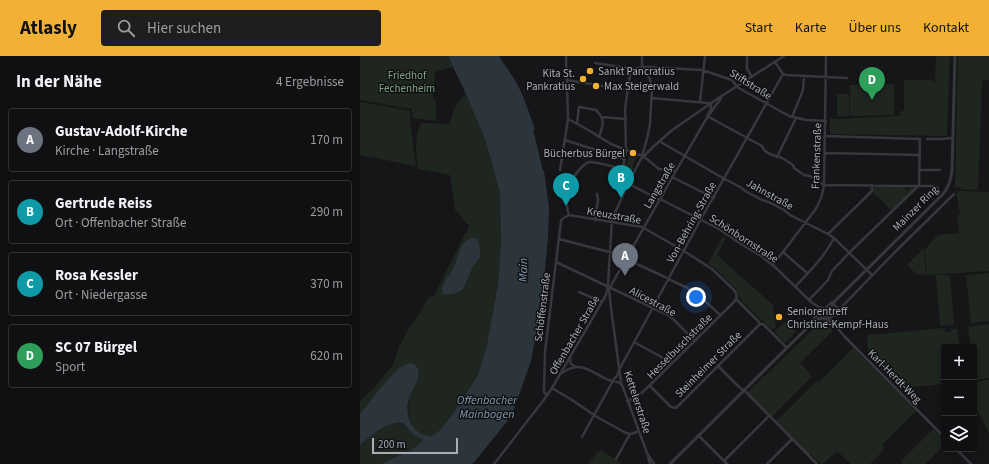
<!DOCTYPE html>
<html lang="de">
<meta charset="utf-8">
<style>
:root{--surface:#101012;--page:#1e1e20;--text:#f1f3f6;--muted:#9c9d9f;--line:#303032;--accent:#f2b134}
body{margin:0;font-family:"Source Sans 3",sans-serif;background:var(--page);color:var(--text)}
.controls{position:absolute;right:12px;bottom:12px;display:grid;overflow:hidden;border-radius:4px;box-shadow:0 2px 10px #0003}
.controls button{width:36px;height:36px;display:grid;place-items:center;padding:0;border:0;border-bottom:1px solid var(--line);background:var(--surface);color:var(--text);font:20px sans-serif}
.scale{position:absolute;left:12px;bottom:10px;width:86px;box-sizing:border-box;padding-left:4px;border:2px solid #a8adb8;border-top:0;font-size:11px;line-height:14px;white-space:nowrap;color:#a8adb8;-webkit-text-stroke:3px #111113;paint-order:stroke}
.you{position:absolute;left:336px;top:241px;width:14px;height:14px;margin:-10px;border:3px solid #fff;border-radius:50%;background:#1a73e8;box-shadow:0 0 0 6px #1a73e833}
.badge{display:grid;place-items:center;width:26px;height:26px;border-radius:50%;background:var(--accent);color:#fff;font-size:13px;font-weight:700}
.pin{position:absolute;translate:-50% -33px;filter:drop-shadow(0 1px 2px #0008)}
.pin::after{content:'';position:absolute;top:21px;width:14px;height:12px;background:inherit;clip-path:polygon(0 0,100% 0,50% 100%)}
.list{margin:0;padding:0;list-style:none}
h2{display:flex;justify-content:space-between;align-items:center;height:52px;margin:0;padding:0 16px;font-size:17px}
h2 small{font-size:13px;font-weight:400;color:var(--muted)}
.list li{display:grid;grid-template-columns:26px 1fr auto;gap:12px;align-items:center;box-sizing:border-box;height:64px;margin:0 8px 8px;padding:0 8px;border:1px solid var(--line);border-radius:4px}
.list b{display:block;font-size:15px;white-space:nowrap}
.list p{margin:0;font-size:13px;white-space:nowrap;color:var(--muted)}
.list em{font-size:13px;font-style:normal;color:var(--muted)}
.icon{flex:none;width:22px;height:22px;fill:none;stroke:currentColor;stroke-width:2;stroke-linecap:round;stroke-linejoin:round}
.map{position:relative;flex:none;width:629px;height:408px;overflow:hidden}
header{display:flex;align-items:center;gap:24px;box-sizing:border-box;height:56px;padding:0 20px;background:var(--accent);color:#111}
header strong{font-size:19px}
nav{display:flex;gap:22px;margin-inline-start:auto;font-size:14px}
.search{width:280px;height:36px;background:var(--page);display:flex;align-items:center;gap:10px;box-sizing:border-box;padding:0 14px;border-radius:4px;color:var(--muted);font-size:15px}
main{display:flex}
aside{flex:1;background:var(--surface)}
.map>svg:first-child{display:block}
.green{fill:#1e261f;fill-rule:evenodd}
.water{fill:#2c353c}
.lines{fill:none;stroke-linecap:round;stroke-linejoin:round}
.minor{stroke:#37383d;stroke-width:2.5}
.tertiary{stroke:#37383d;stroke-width:3}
.poi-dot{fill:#f2b134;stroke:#111113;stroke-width:1.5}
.labels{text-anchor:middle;stroke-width:3;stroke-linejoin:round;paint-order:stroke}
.poi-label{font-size:11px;fill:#a8adb8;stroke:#111113;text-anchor:start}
.park-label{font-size:11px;fill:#7fa381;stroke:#111113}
.street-label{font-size:11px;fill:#a8adb8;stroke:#111113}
.water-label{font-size:12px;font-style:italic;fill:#7f9bb3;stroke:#111113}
</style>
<header>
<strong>Atlasly</strong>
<div class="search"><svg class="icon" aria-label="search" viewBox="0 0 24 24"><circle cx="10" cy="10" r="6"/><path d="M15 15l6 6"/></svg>Hier suchen</div>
<nav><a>Start</a><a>Karte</a><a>Über uns</a><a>Kontakt</a></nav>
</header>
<main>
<aside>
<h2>In der Nähe<small>4 Ergebnisse</small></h2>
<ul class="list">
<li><span class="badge" style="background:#6b7280">A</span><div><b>Gustav-Adolf-Kirche</b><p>Kirche · Langstraße</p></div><em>170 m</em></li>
<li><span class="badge" style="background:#0f9aa8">B</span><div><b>Gertrude Reiss</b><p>Ort · Offenbacher Straße</p></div><em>290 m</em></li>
<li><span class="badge" style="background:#0f9aa8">C</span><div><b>Rosa Kessler</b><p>Ort · Niedergasse</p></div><em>370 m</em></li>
<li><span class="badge" style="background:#2e9e5b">D</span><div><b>SC 07 Bürgel</b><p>Sport</p></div><em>620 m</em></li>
</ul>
</aside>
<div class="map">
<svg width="629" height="408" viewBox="0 0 629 408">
<rect width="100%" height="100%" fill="#161618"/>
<path class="green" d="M0,0H88L93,11L75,16L73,42L76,46V65L52,62V53L0,44Z
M576,0H590L587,80L470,78V62L479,63L540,60L541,55H544V24H571L575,26Z
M598,0H629V24H622L618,134L601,133V131H595Z
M534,28V59L490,60V29Z
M106,38L126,86L140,137L141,187L138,228L127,288L118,319L92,359L80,374L72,380C47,379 47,361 49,342L5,352L0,357V345L13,333L33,309L39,290L50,271L61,255L68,241L74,240L109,170L95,154L90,119L58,113C56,97 54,82 61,67L90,68C93,52 95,49 106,38ZM113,181L120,201L113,211L103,233L87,221L89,220L106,185Z
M477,38H489V60H477Z
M0,46L50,55V66L56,110L0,99Z
M270,98L277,101L272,111L274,112L272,115L266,111L264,109L265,107L267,108L269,99Z
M514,131H545V134H549L550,131L552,132V134L531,154L513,136V132Z
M596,135L629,136V215L567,219L565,193L578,179L599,177L597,159H600Z
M363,180L366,182L357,199L413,249L416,271L412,274L381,244L376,233L357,214L348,207Z
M564,192L566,218L557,219L547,209Z
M629,217V265L611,267L606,219Z
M576,219H590L594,269L580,270Z
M463,264L473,271L471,273L473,275L440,307L452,320L412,361L388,336L452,274L459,265Z
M426,265L436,276L425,287L414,276Z
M629,268V322L616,324L614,323V291H611L608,271Z
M584,272L586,276H591V273H597L600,291H584V328L541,332L509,301L507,282L509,281L508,279Z
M493,292L556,355L522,389L524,390L523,393L524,394L510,408H491L477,395L463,408H460L451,398L449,399L416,365L456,326L458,327Z
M629,324V377L614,349V326Z
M40,367L46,370L54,379L63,384L55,392L21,408H0V389L7,382L27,369Z
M573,373L584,383V390L565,408H543L541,405Z
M241,394L262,408H228L238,395L240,396Z"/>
<path class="water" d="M88,0H139C144,9 151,17 156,26C164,40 169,57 175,73H173L183,115H184L189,152L188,182L181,254L171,305L159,339L154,353L146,367L115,405L112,408H21L55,392L63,384C60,382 58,381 55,380C50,376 47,369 41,367C28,365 9,381 0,389V357L5,352C13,342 34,313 45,309C47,308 51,307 54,308C58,310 59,317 58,322C57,329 51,335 49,342C44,360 51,379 72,380L80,374L92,359L118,319L127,288L138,228L141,187L140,137L126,86L106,38Z
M113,181L118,183L120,194V201L113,211L103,233L99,236L92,238H83C81,231 84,227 87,221L89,220C91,215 94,211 96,206C99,195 102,185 113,181Z"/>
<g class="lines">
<path class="minor" d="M387,0V13L392,21
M415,6L423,18L426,19L487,22
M235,7L274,13L282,11H289L342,14L369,23L373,25L377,31L429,60L446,64L466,65
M282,11V0
M207,24L267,34
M291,42L348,47L351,49V53L347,60
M340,46L345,0
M347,60L402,90C405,99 415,99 422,102C426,104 430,107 433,109L434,112L444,119L450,120L464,129L558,130H575L578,132
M242,61L266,63
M432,61L443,34L444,20
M208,63L230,75L251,88L266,94L265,53L270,18L271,15L274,13
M217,67L219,51H220L236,54C246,64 243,69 239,81
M465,80L560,83L559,130
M567,83H583L592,82
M205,84L264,103
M299,85L361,121L380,131L387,136L402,144L411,147L424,154L430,159L468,178L474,182L512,219
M465,97L560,99
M282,100L287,83L290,68L292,33L290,23L283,11
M417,101L436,62
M200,114L208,63L206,0
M560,114H580
M273,118L263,112L266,94L283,100L299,113L316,115
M312,121L354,142
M269,128L300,144
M300,143L359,173L378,186L401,200L416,212L451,246L460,252
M209,159C207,152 204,143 206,135C207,128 222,108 229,106C235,105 258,112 265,114
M235,164L238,144L237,138
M468,178L512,135V129
M199,183L253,197L305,221C313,226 323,229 331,234C342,241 351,251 360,259
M423,196L447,217
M196,206L310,260L335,285
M413,209L455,154C460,146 463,139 464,129L466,0
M435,231C449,216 465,200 474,182
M219,236L242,246
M449,244L468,224L472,215L489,197L558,130
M473,248L479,253
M467,260L485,281L584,381
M464,262L474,270
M471,262L534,197L594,138
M400,268H403L427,292
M274,286L312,307
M210,303L211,308L216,311
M358,310L379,331L386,336L457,408
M202,317C220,304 230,315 246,323C251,326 256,324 261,328
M290,330L311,351L316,352L400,268L398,265L376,243
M192,332L212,344L237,361L266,377L271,378L279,375
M187,339L184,336V333L185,296L201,165L202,163L209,159L282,171L324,195L352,213L375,235C377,239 378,242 375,245L286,333L278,340L267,345
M338,379L367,408
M222,381L254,323L257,320L259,314L341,163L423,18
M596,393L611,408
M288,401L290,408
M256,403L270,378
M364,405L409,360
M134,408L183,345L192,332L246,239L248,228L252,163L273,118L281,103L293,91L311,75L357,43L424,0
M294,408L287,397L261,326L251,252L249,233L266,203L316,115L345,65L361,42
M407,408L432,383"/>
<path class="tertiary" d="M465,253L473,246
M467,255L475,245L583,138C589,131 591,124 592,114L595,0
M460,262C465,263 468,260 467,255
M450,270L460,262
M310,408L448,271L457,259L458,254L461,252L465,253"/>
</g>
<g class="poi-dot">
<circle cx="230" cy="15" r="4"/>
<circle cx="223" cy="23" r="4"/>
<circle cx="236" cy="30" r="4"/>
<circle cx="273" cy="97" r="4"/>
<circle cx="419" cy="261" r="4"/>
</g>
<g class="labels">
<g class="poi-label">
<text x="238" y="19">Sankt Pancratius</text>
<text x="215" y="21" text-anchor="end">Kita St.<tspan x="215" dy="13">Pankratius</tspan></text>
<text x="244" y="34">Max Steigerwald</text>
<text x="265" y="101" text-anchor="end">Bücherbus Bürgel</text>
<text x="427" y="259">Seniorentreff<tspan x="427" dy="13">Christine-Kempf-Haus</tspan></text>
</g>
<g class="park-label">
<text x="47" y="23">Friedhof<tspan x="47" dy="13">Fechenheim</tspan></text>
</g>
<g class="street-label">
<text transform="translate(391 28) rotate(32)" y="4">Stiftstraße</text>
<text transform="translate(456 100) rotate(-88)" y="4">Frankenstraße</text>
<text transform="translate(299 129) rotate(-60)" y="4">Langstraße</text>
<text transform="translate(410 138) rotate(29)" y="4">Jahnstraße</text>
<text transform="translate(555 152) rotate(-45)" y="4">Mainzer Ring</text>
<text transform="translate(254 159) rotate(10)" y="4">Kreuzstraße</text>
<text transform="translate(331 166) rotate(-61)" y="4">Von-Behring-Straße</text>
<text transform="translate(384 182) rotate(33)" y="4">Schönbornstraße</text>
<text transform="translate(293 245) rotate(28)" y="4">Alicestraße</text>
<text transform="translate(182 251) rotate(-83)" y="4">Schöffenstraße</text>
<text transform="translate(214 279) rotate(-60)" y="4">Offenbacher Straße</text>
<text transform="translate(319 290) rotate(-45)" y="4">Hesselbuschstraße</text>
<text transform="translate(348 308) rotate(-45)" y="4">Steinheimer Straße</text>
<text transform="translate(535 320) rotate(45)" y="4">Karl-Herdt-Weg</text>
<text transform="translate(278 346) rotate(72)" y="4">Kettelerstraße</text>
</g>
<g class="water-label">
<text transform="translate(163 214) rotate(-89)" y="4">Main</text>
<text x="127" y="348">Offenbacher<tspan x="127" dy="14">Mainbogen</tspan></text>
</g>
</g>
</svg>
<div class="controls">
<button>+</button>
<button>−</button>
<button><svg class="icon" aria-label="layers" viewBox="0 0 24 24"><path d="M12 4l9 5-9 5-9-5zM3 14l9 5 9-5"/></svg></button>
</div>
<div class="scale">200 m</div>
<div class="you"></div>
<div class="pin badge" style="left:265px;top:220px;background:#6b7280">A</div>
<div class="pin badge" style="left:261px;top:142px;background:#0f9aa8">B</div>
<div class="pin badge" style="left:206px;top:150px;background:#0f9aa8">C</div>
<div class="pin badge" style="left:512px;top:44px;background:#2e9e5b">D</div>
</div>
</main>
